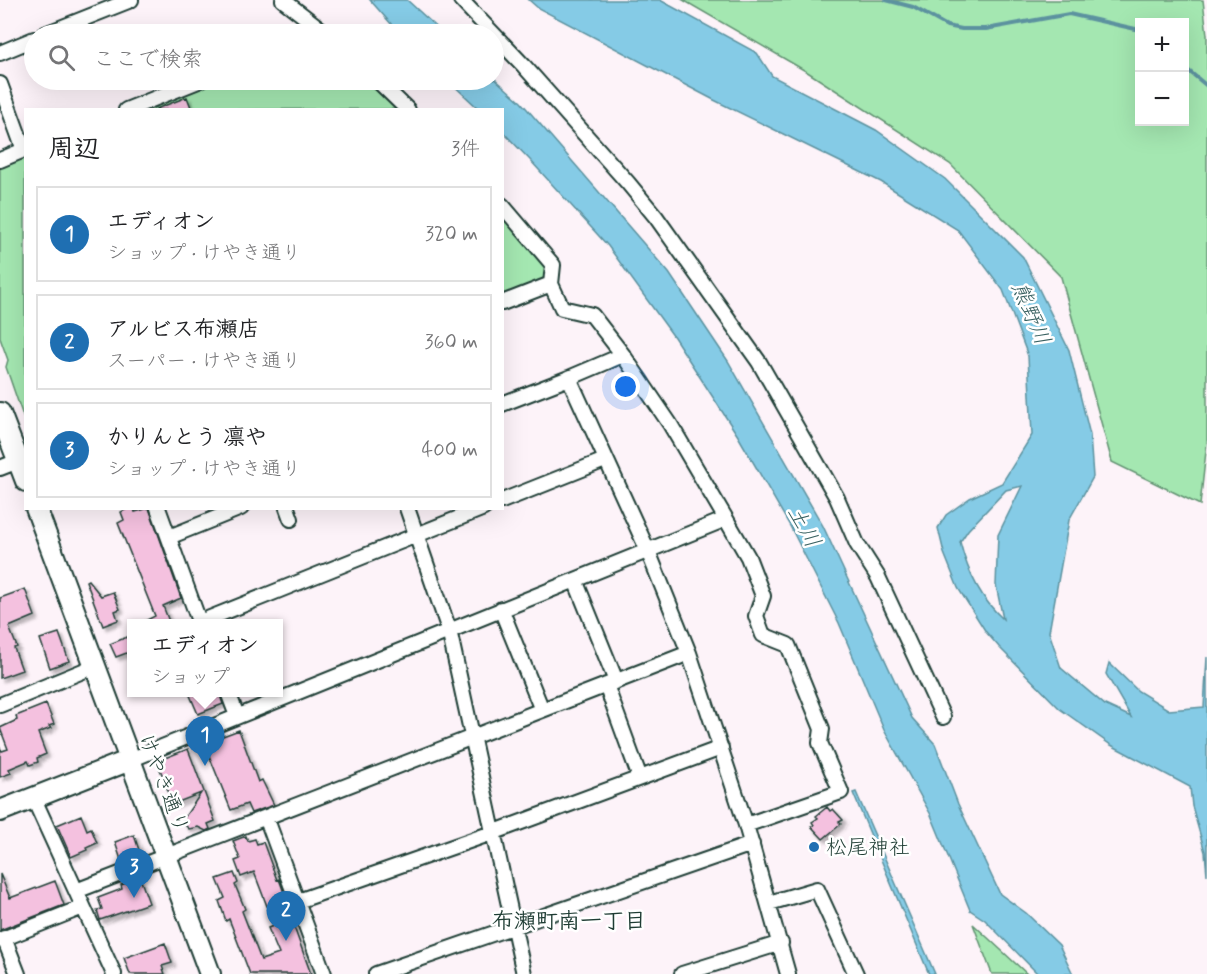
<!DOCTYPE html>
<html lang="ja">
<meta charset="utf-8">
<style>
:root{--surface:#fff;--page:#f2f2f2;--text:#202124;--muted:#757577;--line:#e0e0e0;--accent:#1f6fb2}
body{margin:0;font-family:Mynerve,"Klee One",sans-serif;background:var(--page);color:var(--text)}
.controls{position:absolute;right:18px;top:18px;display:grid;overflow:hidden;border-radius:0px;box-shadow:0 6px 24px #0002}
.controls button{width:54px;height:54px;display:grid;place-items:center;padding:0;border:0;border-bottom:2px solid var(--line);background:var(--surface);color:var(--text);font:30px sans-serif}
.you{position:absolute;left:626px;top:387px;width:21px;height:21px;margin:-15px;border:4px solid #fff;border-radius:50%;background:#1a73e8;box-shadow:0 0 0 9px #1a73e833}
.badge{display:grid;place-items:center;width:39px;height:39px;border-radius:50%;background:var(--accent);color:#fff;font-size:20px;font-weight:700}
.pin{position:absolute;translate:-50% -50px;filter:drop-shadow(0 2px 3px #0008)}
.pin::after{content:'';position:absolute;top:32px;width:21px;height:18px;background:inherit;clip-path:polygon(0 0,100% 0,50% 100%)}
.popup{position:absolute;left:127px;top:619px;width:156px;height:78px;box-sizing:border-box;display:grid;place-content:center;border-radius:0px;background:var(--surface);filter:drop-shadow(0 2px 4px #0005);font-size:20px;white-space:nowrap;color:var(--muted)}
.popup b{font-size:22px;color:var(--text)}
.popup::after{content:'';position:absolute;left:50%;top:100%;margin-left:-12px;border:12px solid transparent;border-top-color:var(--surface)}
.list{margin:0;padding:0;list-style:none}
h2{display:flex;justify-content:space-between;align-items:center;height:78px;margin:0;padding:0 24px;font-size:26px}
h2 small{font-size:20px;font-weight:400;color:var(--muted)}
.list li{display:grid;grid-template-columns:39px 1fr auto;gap:18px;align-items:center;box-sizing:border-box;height:96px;margin:0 12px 12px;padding:0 12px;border:2px solid var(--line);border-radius:0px}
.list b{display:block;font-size:22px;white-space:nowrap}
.list p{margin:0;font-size:20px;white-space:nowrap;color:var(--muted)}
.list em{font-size:20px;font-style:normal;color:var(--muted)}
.icon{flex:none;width:33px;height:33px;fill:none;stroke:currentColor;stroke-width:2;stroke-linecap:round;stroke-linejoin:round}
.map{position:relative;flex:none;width:1207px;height:974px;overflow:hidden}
.search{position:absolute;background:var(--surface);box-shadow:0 6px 24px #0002;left:24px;top:24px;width:480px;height:66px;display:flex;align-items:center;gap:15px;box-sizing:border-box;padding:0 21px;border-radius:33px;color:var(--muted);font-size:22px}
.panel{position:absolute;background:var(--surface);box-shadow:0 6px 24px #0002;left:24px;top:108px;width:480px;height:402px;border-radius:0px}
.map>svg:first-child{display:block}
.green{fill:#a4e7b1;stroke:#629272;stroke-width:1.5;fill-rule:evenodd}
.water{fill:#85cbe6;stroke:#5c929f;stroke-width:1.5;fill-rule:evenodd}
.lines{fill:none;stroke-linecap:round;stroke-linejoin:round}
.stream{stroke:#5c929f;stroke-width:4}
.building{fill:#f4c1df;stroke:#1f3d34;stroke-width:1.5;filter:url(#shadow)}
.street-casing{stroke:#1f3d34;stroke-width:18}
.secondary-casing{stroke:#1f3d34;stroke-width:24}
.street{stroke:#fff;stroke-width:14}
.secondary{stroke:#fff;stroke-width:20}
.poi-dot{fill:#1f6fb2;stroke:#fff;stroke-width:2}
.labels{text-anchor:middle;stroke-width:5;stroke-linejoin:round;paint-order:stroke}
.street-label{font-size:21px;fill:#1f3d34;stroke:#fff}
.poi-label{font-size:21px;fill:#1f3d34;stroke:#fff;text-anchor:start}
.water-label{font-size:22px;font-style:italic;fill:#386060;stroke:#fff}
.neighbourhood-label{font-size:22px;font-weight:bold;fill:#1f3d34;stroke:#fff}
</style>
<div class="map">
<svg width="1207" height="974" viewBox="0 0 1207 974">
<defs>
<filter id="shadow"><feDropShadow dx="3.5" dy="3.5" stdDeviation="1.5" flood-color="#0004"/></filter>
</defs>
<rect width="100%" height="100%" fill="#fdf3f9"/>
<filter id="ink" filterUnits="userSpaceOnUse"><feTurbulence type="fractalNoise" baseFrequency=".0167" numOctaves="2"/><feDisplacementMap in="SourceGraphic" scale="12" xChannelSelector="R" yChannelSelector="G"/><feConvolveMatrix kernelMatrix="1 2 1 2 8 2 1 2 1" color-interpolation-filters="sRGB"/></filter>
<g filter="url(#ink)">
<path class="green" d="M683,0H1203L1207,35V442L1200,505L1112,462L1061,277L950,164L809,73ZM1184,22V122H1140V22Z
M217,80H367L399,109L142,110Z
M25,156V422L6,367L8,360L0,338V166Z
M502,212L549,267L544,282L502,298Z
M973,924L1027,974H992Z"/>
<path class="water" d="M370,0H407L444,34H400Z
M529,0H660L757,53L772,76L876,130L945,179L1023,257L1069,350L1090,435L1093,477L1069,520L1049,632L1061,668L1105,705L1131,717L1106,674L1109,663L1138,691L1169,710L1204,707L1207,657V875L1205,852L1192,806L1190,787L1111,745L1060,709L999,647L986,632L958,588L944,553L938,528L946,515L970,498L1002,483L1032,435L1028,356L1003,290L958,230L881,182L714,100L538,8ZM1022,486L998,535L996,585L1003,619C981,599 967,570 960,542L968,530L1006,490Z
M494,78L521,102L669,273L728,361L823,526L912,718L935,744L958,804L1000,894L1026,913L1059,945L1073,974H1038L985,920L970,910L931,815L884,730L839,623L790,526L738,436L674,337L608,246L530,160L503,132L502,110L479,109L448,80H494Z
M856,792L935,974H929L853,793Z"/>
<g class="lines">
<path class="stream" d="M886,0L913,7L947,26L962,29H986L1069,14L1140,30
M1184,67L1207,86"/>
</g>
<path class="building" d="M187,97L192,110H156V109Z
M129,508H134L135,512L149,508L181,598L163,606L170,624H139L155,616L118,523L124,520L121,512Z
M88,580L101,596L113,592L120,609L115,611L118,620L103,626L86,581Z
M25,589L35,616L9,627L17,647L14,648L22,670L0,678V598Z
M59,633L69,661L50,668L40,639Z
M132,635V651L116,657L110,644Z
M189,693H219L223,704L198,714Z
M46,704L54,724L49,726L51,728L38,733L46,754L37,758L38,762L30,765L28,761L9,769L11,773L0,777V748L2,751L8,749L0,728L17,720L16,716Z
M239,730L258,782L262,780L274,805L251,813L247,804L231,810L204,743Z
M188,749L215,821L208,824L210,829L206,831L198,827L189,829L183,823L184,818L201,793L173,804L157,761Z
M827,807L830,811L833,809L843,820L839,822L841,824L823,839L811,826L814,825L812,822L818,818L816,816Z
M81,815L87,830L91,828L97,843L86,848L87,850L71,857L57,825Z
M134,835L141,856L122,863L115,842Z
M246,836L248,841L255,839L257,844L263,842L277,880L279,879L286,898L267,906L254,872L241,877L235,861L240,859L233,841Z
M234,873L238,883L235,885L245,909L242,911L261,960L279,954L268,928L291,919L311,974H250L229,919L226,921L219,901L225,898L217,879Z
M0,874L10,898L55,881L64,905L0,930Z
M140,878L149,903L100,920L97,910L102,909L98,898L122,889L121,885Z
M165,943L172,963L162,966L165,974H130L124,958Z"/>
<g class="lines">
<g class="street-casing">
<path id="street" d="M283,0L327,34
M461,0L524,66L628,183L656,217L759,362L837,498L857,544L878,577L943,717
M45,34L131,0
M0,53L34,39
M377,80L408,110
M0,84L24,150L0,160
M126,110L201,80
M502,205L553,265L551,284L562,308L592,315L623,355L670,424L726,519L748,557L763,596L756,616L763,635L788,645L822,729L820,743L841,792L746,825
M502,303L551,284
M623,355L569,378L648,551L689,653L746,825L788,974
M502,404L569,378
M0,468L18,461
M502,501L605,460
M158,508L200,624
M287,508L291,519
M407,508L449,630L524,974
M169,537L241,508
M575,580L616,681
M501,609L542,710
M200,622L484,508
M606,685L640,778
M228,692L237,716
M0,705L95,666
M130,760L726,519
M33,797L114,974
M266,817L324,974
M76,891L689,653
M298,901L492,833L721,748
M769,903L817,889L856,974
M4,938L18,974
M0,940L83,907
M376,974L752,844
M682,974L781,943"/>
</g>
<g class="secondary-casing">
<path id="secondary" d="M0,413L26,481
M36,508L210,974
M0,811L130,760"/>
</g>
<use href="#street" class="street"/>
<use href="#secondary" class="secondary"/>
</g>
</g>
<circle class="poi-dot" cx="814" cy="847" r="6"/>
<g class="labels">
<g class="street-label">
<text transform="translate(164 783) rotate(69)" y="7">けやき通り</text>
</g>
<g class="poi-label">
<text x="826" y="854">松尾神社</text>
</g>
<g class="water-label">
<text transform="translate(1032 313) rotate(67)" y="8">熊野川</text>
<text transform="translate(805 526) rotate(61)" y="8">土川</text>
</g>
<g class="neighbourhood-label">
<text x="569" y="928">布瀬町南一丁目</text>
</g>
</g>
</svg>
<div class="controls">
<button>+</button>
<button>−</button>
</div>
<div class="you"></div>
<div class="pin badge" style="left:205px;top:766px">1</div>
<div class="popup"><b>エディオン</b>ショップ</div>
<div class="pin badge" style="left:286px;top:941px">2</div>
<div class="pin badge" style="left:134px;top:898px">3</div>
<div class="search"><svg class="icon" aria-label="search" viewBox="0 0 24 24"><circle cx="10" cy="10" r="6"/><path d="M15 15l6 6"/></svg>ここで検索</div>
<section class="panel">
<h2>周辺<small>3件</small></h2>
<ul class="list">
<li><span class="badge">1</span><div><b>エディオン</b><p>ショップ · けやき通り</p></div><em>320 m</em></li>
<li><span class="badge">2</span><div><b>アルビス布瀬店</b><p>スーパー · けやき通り</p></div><em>360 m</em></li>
<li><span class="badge">3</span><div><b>かりんとう 凛や</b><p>ショップ · けやき通り</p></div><em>400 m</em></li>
</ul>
</section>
</div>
